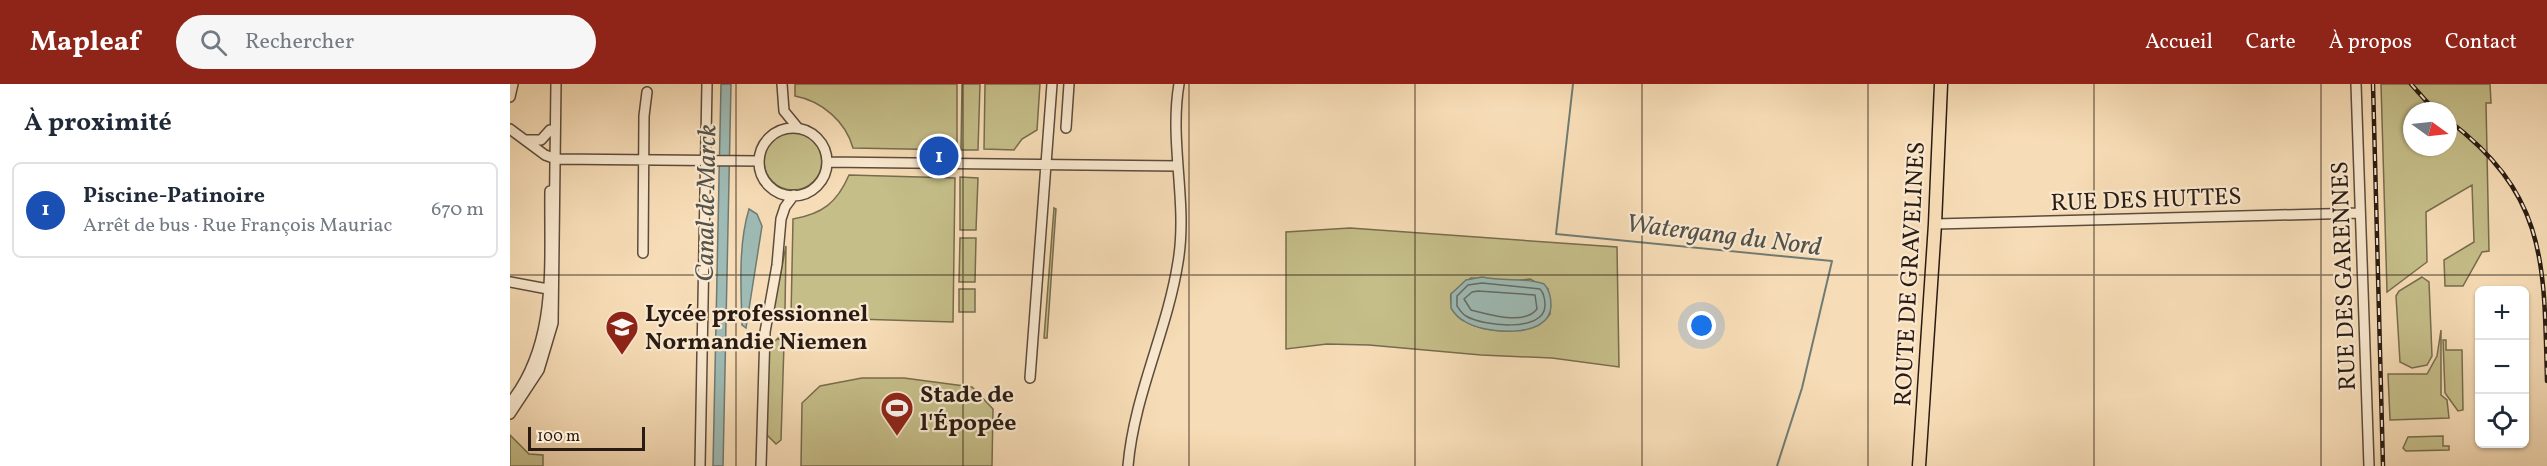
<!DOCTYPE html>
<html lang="fr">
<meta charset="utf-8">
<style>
:root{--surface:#fff;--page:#f6f6f7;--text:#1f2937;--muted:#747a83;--line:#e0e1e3;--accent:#8f2418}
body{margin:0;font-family:Vollkorn,serif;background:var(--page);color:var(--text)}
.controls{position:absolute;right:18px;bottom:18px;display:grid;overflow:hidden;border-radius:9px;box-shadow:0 2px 4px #0004}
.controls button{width:54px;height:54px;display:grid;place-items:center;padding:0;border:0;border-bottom:2px solid var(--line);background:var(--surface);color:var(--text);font:30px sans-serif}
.compass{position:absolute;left:1893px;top:18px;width:54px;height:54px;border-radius:50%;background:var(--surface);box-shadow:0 2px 4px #0004;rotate:105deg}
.scale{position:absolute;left:18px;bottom:15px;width:117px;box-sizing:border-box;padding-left:6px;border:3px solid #291b13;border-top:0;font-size:16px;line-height:21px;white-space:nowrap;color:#291b13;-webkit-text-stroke:4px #fae9d0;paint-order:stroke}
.you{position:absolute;left:1192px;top:242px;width:21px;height:21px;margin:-15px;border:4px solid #fff;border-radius:50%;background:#1a73e8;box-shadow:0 0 0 9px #1a73e833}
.badge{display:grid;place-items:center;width:39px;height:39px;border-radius:50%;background:var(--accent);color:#fff;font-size:20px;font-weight:700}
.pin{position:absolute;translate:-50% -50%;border:3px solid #fff;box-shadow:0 2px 6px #0006}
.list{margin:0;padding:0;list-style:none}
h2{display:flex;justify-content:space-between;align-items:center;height:78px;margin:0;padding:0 24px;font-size:26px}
h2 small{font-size:20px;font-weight:400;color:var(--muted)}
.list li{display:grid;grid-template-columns:39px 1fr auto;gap:18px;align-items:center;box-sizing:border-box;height:96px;margin:0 12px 12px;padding:0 12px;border:2px solid var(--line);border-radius:9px}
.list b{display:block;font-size:22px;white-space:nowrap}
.list p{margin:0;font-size:20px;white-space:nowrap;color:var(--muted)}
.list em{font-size:20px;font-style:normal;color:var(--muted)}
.icon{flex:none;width:33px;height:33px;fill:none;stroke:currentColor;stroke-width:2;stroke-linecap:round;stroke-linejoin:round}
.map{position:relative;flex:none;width:2037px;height:382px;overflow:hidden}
header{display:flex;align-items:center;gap:36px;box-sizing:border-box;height:84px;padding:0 30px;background:var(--accent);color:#fff}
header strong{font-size:28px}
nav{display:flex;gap:33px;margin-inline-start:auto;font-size:21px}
.search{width:420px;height:54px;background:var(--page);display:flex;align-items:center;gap:15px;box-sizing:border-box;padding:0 21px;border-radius:33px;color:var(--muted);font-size:22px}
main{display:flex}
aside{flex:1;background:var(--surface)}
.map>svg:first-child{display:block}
.green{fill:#c5be89;stroke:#776c4e;stroke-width:1.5;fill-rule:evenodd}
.water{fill:#9ebbb5;stroke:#6f7b74;stroke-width:1.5}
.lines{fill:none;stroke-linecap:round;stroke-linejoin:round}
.shore{stroke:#646b64;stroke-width:1.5}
.stream{stroke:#6f7b74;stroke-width:2}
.minor-casing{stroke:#5c4c3c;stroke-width:12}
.major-casing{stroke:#291b13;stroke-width:15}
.minor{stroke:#fae9d0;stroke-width:9}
.major{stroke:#f7ddb7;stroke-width:12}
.rail-casing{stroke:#291b13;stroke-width:4.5}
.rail{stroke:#fae9d0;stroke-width:2;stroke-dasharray:7;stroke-linecap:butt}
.grid{fill:none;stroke:#291b13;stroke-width:1.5;stroke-opacity:0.55}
.labels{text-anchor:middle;stroke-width:4.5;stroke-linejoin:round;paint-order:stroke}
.street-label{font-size:24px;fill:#291b13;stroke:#fae9d0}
.poi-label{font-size:24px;font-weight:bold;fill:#291b13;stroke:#fae9d0;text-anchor:start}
.water-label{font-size:26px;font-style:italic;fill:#52534c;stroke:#fae9d0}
</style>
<header>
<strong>Mapleaf</strong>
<div class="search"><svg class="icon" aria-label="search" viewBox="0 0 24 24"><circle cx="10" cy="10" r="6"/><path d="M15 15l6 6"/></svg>Rechercher</div>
<nav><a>Accueil</a><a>Carte</a><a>À propos</a><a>Contact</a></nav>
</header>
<main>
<aside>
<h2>À proximité<small></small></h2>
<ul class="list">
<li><span class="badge" style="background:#1a4fb4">1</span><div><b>Piscine-Patinoire</b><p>Arrêt de bus · Rue François Mauriac</p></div><em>670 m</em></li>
</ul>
</aside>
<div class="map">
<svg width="2037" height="382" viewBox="0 0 2037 382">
<rect width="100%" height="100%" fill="#f7ddb7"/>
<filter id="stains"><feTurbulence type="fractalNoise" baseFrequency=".00333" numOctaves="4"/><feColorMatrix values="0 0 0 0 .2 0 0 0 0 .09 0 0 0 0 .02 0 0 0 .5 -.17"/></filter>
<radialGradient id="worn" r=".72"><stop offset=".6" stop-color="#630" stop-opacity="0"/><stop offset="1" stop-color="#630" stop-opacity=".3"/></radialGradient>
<path class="green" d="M285,0H447V66L343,64C336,38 312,17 285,12Z
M452,0H470L468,66H451Z
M475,0H530L527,46L512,55L504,66L474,65Z
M1871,0H1980L1981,19H1976L1979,167L1972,168L1953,202H1935L1934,176L1964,158L1962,101L1916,128L1917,178L1877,208ZM1902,27H1938V63H1902Z
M254 77a29 29 0 1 1 58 0a29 29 0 1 1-58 0Z
M339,91L445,94L443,238L281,233L283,135C312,130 327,119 339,91Z
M450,93L468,94L466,146H450Z
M544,124L546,125L537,254H534Z
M840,144L1107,163L1109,283L1042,274L971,271L859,261L817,260L776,265V148ZM961,194L1003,197L1020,195L1038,205L1040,230C1022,258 934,251 941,210Z
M450,154H466L465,198H449Z
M276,162L275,227L269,233L263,227Z
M1912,193L1919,198L1922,272L1917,281L1902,284L1890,278L1886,212L1889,207Z
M449,205H465V228H449Z
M1931,246V311L1937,316L1939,334L1880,336L1878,290H1917L1927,272Z
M268,254L274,260L271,356L266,360L257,351L258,264Z
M1933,256H1936V266H1952L1953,326L1948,327L1935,309Z
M352,294H394L462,303L483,325L482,382H291L292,319L310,302Z
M0,351L19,370L33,371V382H0Z
M1933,352V362H1939V366L1896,367L1893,364L1898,353Z"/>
<path class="water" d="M211,0H221L213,382H203Z
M239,125L247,130L252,142L236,244L232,241C231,204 228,161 239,125Z
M972,193C994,198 1016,193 1034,200C1040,206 1041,214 1041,222C1040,256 973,250 954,237C948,234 944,229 941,224V210L956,196Z"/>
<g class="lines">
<path class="shore" d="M972,199L1030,205C1034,209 1035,215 1035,222C1034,249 972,242 956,232C952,230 949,225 947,222V212L958,201Z
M968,207L1025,211L1027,225C1014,242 978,230 961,226L954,215L962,208Z"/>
<path class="stream" d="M1063,0L1046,150L1322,177L1292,304L1267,382"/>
<g class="minor-casing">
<path id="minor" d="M272,0L274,27L288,44
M1846,0L1859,382
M0,13L3,0
M556,44L559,0
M249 78a34 34 0 1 1 68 0a34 34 0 1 1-68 0Z
M0,45L35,71L46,75L249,77
M17,56H31L40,46
M317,78L668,82
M1425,140L1849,129
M133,169L134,32L137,8
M0,198L43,206
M520,294L542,0
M0,319C48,259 39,180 40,107
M0,330L29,286L43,239L46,0
M190,382L197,0
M251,382L255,248L267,181L271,135L275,123L284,111
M618,382C624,311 657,248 668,178C678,119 659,59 669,0"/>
</g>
<g class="major-casing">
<path id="major" d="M1409,382L1425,140L1431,0"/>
</g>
<use href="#minor" class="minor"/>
<use href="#major" class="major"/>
<g class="rail-casing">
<path id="rail" d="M1863,0L1873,382
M1901,0L1925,27
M1938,36C2037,111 2034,177 2037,297"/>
</g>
<use href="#rail" class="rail"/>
</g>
<path class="grid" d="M226,0V382M453,0V382M679,0V382M905,0V382M1132,0V382M1358,0V382M1584,0V382M1811,0V382M0,191H2037"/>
<defs>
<g id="school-pin" transform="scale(1.725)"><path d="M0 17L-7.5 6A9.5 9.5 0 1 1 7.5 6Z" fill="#8f2418" stroke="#fae9d0"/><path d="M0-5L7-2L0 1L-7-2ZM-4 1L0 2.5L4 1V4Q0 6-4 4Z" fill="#fff"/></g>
<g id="stadium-pin" transform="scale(1.725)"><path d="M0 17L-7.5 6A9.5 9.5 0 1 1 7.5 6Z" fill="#8f2418" stroke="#fae9d0"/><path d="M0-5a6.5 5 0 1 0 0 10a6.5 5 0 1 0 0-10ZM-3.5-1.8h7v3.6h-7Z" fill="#fff"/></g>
</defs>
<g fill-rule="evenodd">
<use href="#school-pin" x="112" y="243"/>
<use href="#stadium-pin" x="387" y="324"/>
</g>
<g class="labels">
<g class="street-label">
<text transform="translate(1636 115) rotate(-2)" y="8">RUE DES HUTTES</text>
<text transform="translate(1399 190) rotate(-87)" y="8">ROUTE DE GRAVELINES</text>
<text transform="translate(1833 192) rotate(-92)" y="8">RUE DES GARENNES</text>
</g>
<g class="poi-label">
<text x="135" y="237">Lycée professionnel<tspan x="135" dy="28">Normandie Niemen</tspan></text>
<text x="410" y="318">Stade de<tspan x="410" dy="28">l'Épopée</tspan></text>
</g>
<g class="water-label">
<text transform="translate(195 119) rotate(-89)" y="9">Canal de Marck</text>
<text transform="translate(1214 150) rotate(7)" y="9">Watergang du Nord</text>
</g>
</g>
<rect width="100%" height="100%" filter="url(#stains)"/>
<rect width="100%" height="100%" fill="url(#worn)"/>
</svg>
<div class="controls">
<button>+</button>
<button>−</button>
<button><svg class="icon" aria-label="locate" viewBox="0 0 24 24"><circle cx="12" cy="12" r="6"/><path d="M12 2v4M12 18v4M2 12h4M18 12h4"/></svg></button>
</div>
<svg class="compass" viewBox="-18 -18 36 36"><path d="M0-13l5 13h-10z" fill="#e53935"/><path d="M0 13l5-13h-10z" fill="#747a83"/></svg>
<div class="scale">100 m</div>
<div class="you"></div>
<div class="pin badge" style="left:429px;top:72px;background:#1a4fb4">1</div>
</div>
</main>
